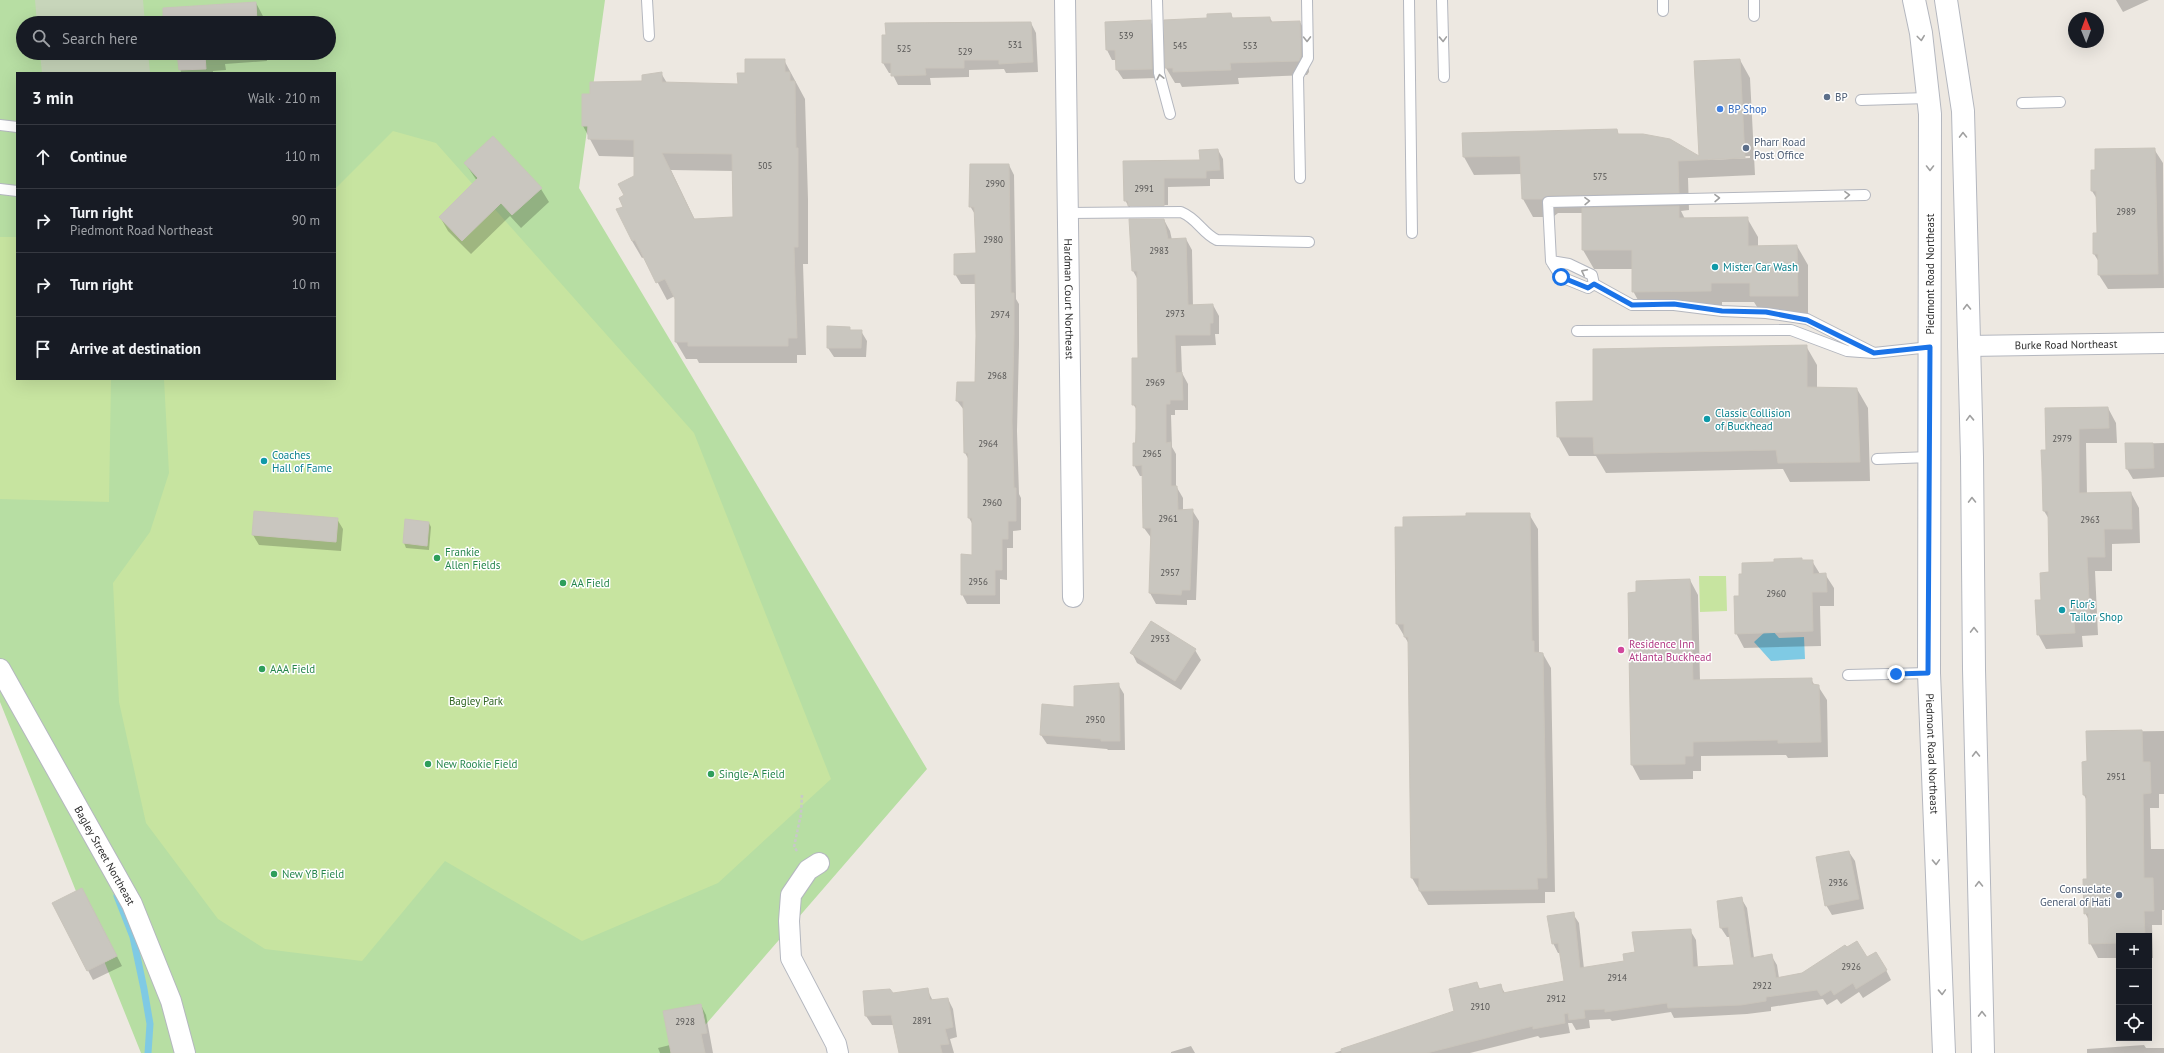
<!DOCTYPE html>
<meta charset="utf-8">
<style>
:root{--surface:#171b24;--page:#242831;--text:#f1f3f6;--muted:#9ea1a6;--line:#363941}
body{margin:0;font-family:"PT Sans",sans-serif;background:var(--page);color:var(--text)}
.controls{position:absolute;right:12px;bottom:12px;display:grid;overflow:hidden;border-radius:0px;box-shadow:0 4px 16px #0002}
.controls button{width:36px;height:36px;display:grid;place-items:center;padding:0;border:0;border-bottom:1px solid var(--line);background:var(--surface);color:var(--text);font:20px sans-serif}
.compass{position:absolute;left:2068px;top:12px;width:36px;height:36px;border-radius:50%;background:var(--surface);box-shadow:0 4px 16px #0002;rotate:359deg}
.stop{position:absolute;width:12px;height:12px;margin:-9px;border:3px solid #1a73e8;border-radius:50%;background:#fff}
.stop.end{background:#1a73e8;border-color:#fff;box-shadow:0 1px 4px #0008}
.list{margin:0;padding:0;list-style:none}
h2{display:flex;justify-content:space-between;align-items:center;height:52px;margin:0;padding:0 16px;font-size:17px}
h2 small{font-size:13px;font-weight:400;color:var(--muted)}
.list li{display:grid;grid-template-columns:26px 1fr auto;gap:12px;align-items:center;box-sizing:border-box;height:64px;padding:0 16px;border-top:1px solid var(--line)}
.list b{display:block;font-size:15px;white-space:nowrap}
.list p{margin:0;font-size:13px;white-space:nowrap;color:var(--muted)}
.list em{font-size:13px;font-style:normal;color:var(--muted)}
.icon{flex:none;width:22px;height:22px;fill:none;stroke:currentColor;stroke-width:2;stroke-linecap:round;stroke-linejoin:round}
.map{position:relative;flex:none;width:2164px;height:1053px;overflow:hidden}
.search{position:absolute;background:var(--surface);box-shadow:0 4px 16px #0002;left:16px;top:16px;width:320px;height:44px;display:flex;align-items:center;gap:10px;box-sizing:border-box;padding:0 14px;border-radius:22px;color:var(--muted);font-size:15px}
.panel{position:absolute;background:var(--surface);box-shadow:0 4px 16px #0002;left:16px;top:72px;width:320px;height:308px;border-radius:0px}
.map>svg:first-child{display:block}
.green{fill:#b7dea3;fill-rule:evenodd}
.cemetery{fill:#c7d5ba}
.pitch{fill:#c7e4a0}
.water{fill:#7fcae4}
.shadow{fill:#0003;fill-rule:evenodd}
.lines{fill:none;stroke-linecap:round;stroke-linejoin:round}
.stream{stroke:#7fcae4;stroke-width:7}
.building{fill:#c9c6bf;stroke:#c9c4bb;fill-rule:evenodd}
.service-casing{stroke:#b4b7bf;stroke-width:12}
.minor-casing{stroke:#b4b7bf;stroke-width:22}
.secondary-casing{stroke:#b4b7bf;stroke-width:24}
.path{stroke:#c8c8c8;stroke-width:2.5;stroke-dasharray:3 2;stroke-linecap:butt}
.service{stroke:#fff;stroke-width:10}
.minor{stroke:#fff;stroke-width:20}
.secondary{stroke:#fff;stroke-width:22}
.oneway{stroke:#a0a0a0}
.route{stroke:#1a73e8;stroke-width:5}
.service-dot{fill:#5c6f8a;stroke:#fff;stroke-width:1.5}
.shop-dot{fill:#3f7fe0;stroke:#fff;stroke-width:1.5}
.culture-dot{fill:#0f9aa8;stroke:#fff;stroke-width:1.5}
.leisure-dot{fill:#2e9e5b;stroke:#fff;stroke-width:1.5}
.hotel-dot{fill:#d1479c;stroke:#fff;stroke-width:1.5}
.labels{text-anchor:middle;stroke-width:3;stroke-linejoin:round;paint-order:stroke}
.number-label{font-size:9px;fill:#545352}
.service-label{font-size:11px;fill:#4e5e75;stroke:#fff;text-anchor:start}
.shop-label{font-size:11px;fill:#366cbe;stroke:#fff;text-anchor:start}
.culture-label{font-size:11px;fill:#0d838f;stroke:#fff;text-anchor:start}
.street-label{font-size:11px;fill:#2d2d2d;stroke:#fff}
.leisure-label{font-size:11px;fill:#27864d;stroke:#fff;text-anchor:start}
.hotel-label{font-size:11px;fill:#b23c85;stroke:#fff;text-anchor:start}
.park-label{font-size:11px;fill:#306522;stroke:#fff}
</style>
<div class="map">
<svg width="2164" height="1053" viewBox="0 0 2164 1053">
<rect width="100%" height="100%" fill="#ede8e1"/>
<path class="green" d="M0,0H605L579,188L927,769L681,1053H141L0,702ZM23,23H329V53H23ZM17,73H335V379H17Z"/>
<path class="cemetery" d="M35,0H143L145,23H37Z
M40,53H148L150,72L42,73Z"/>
<path class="pitch" d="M393,131L436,143L694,433L831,779L718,883L582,941L445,861L362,961L265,949L218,919L146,823L119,702L113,583L150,532L169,473L164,379H335V189Z
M0,237H17V379H111L109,502L0,499Z
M1699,576H1726L1727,611L1700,612Z"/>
<path class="water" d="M1766,631H1773L1779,638L1804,637L1805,659L1771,661L1754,642Z"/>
<path class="shadow" d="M2116,0H2149L2123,12Z
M256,3L264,18V23H177Z
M1231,14L1233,19L1270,18L1273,23L1300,22L1308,37L1309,72L1307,75L1238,78L1239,84L1182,87L1180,83H1175L1166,68L1165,21L1208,19Z
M1150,21L1156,31L1157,78L1123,79L1117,70V60H1112L1107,50L1106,23Z
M1031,23L1036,33L1038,72L1006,73L1004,69L969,70V77L930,78L931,85H898L892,73H889L883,63L887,36Z
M178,53H266L267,61L225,64L226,70L213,71V73H181Z
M784,60L805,99L808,199V264H803L806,355H797V363H699L697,359H686L676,342L675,296L667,300L644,257L642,258L632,241L624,207L625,196L635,177V157L599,156L583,126L591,95L643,82L661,73L667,83L739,85L746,74ZM671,170L733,171L734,218L695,220Z
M1740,60L1750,78L1755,175L1688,178L1689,210L1681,211L1685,219L1747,218L1758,237V247L1797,246L1808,265V315H1762L1754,302H1722V310L1644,311L1633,291V269H1594L1583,250V213H1558L1553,217H1533L1523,199L1522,174L1474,175L1464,157L1616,130L1619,135L1700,158ZM1750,156V158L1708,160V158Z
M2154,149L2163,163L2164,288L2108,289L2099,275V262L2094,254V234H2098L2097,199L2092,191Z
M1218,150L1223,159L1224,179H1210V186L1168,187V205H1130V207H1168L1169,214L1130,209L1125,200L1124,162L1201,161Z
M465,163L541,189L549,202L521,228L510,216L471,254L448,231L440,217L477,181Z
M1009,165L1014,175L1016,299L1019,304V345L1017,431L1019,494L1021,498V530L1013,531V548H1007V580L1000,579V604H967L962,594L973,556V525L969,518V460L965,453L964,410L957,401L976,383V284H961L955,274L977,254L976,216L970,206Z
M1130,220H1164L1170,231L1172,240L1186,239L1192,250L1193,306L1213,305L1219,316V334H1215L1216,345L1181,346L1182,373L1188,384V410H1175V415H1171L1172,447L1176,454V486L1183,498V511L1192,510L1199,521L1196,600H1187V605L1156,604L1150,593L1152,539L1144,528L1143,476H1140L1134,465L1137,410L1133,404L1139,359L1138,280L1133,271Z
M849,328L851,331H861L867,341L866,357H834L828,348Z
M1806,346L1817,365V388L1857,389L1868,408L1870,481L1790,482L1783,469L1606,473L1596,456H1569L1558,436L1594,402Z
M2108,408L2116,423L2117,443H2086L2087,494L2131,493L2139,508L2140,543L2112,544V571H2095L2098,635L2082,636L2083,647L2046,649L2038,634L2042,601L2050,573L2049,519L2044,511L2047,452Z
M2164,443V477L2133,479L2127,469L2126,444Z
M1529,514L1538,529L1539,652L1543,654L1551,668L1555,892H1545V903L1428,905L1412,878L1409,644L1397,624Z
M337,519L343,529L341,551L259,545L253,535Z
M406,520L429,523L431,527L429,550L406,548L404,543Z
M1801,559L1803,561H1812L1820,574H1825L1834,588V606H1820L1821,646L1744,648L1736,633L1740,597L1775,563Z
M1690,580L1698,595L1700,681L1811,679L1815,686H1818L1827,700L1828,757L1788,758L1786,755L1701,756V771H1693V779L1640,780L1632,765L1629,594L1637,593Z
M1195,650L1201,660L1181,690L1137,663L1132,653Z
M1118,684L1124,694L1125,750H1108L1107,749L1047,744L1041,735L1076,708L1088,685Z
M2164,731V794H2159V808H2150L2151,849H2164V910H2162V925H2152L2153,958H2149V936H2119V958H2098L2090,943L2089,920L2085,913L2088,880L2087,801L2084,795L2088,762L2087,732Z
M1849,852L1855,861L1864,909L1832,915L1826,905Z
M87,898L122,966L93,980L53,904Z
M1741,898L1747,908L1754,958L1771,955L1777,965L1779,978L1867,959L1886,970L1891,980L1863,998L1859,992L1841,1004L1837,999L1827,1005L1823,999L1771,1007V1011L1747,1014L1674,1018L1671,1012L1612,1021L1610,1019L1589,1020L1590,1028L1576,1030L1572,1023H1568L1570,1033L1540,1038L1538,1036L1470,1053H1334L1456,1012L1477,983L1480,989L1500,985L1505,993L1565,982L1561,953H1558L1553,943L1573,914L1579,923L1584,969L1625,962L1636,953L1690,930L1696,940L1698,968L1736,966L1731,937H1727L1721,928Z
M927,989L933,1001L948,999L953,1009L957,1037L950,1039L954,1053H900L894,1025H872L866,1016Z
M701,1005L706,1015L713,1053H660L658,1048L670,1045Z
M2144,1045L2146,1048H2164V1053H2087V1049Z
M1191,1046L1195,1053H1171V1052Z"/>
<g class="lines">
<path class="stream" d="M117,896L133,937L144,989L150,1024L148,1053"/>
</g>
<path class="building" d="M256,2L257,23H163V8Z
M1231,13L1232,18L1270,17V22L1300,21L1301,56L1299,61L1230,63L1231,70L1173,72V68H1165L1164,20L1207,18V14Z
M1151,20L1152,69L1116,70L1115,50H1106L1105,22Z
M1031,22L1033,62L999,64V60H964V68H925L926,75L891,76V63H882V35H886L885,23Z
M177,53H218V55L205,56L206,69L179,70Z
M745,59H785V72H790V81H795L796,148H798V247H794L797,338H788V346H688V342H675V299L665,279L656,283L635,240L632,241L616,209L623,207L619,198L624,195L618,184L634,176V140L588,139V126H582V94H590V82L642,81V75L662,72V82L738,84L737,73H745ZM662,153L732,154L733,217L694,219Z
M1740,59L1745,158L1678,161L1679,193L1548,196L1542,199H1522L1520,156L1463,157L1462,133L1617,129L1618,134H1643L1670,139L1699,156L1694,61Z
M493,136L542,188L512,215L501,203L462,241L439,217L478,178L464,163Z
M2155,148L2158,274L2098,275V254H2093V233H2097L2096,191H2091V170H2095V149Z
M1218,149L1220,170L1206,171V178H1164V206H1128V201H1124L1123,161L1200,160L1199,150Z
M970,164H1009L1011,293H1014V335L1012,421L1014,488H1016V521H1008V539H1002V570H995V595H961V554L972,555V518H968V453H964L963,401H956L957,382H975L976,336L975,274L954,275V254L976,253L974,207H969Z
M1679,206V218L1748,217V246L1797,245L1798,296H1750V283H1711V291L1632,292V250H1582V208Z
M1129,219H1164L1168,239L1186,238L1188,305L1213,304V323H1210V335H1175L1176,373L1182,372L1183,400H1170V404H1166V443L1171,442V486H1177L1178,510L1193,509L1190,590H1182L1181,595L1149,593L1151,528H1143L1142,465L1133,466V443H1136V405H1132V358H1138L1137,271H1132Z
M827,326L850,327V330H862L861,348H827Z
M1807,345V387L1857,388L1860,462L1778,463L1776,450L1594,454L1593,437H1557L1556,402L1593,401V349Z
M2108,407L2109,428L2079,429V493L2131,492L2132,529H2104L2105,557H2087L2090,620L2074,621L2075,633L2037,635L2035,600H2041L2040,573L2049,572L2048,511H2043L2042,472L2041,450H2046L2045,408Z
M2125,443H2153L2154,468L2126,469Z
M254,511L338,518L336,542L252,535Z
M1466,513H1530L1532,641H1534V652L1543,653L1547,878H1537L1538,889L1419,891V878H1411L1408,637H1404V624H1396L1395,527H1403V517L1466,516Z
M405,519L429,522L427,546L403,543Z
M1802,558V560H1813V574L1826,573L1827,592H1812L1813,631L1735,634L1734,596H1739V574H1742V563L1774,562V559Z
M1690,579L1693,680L1812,678V684L1819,685L1821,742L1778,743V740L1693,742V756H1685V764L1631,765L1628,593L1636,592V581Z
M1151,621L1196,649L1175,681L1130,653Z
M1119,683L1120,741H1101V739L1040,735L1042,704L1074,707V686Z
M2142,730L2143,762H2150L2151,793L2143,794L2144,878H2153L2154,911H2144L2145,936H2119V943L2089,944L2088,913L2084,914L2083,879H2087L2086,795H2083L2082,762L2087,761L2086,731Z
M1849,851L1859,899L1825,906L1816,857Z
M82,888L117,956L87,971L52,903Z
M1742,897L1751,958L1772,954L1776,978L1802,973L1845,945L1847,947L1857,941L1867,957L1876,952L1887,970L1856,989L1853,983L1834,995L1831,990L1821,996L1817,990L1766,997V1001L1741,1005L1668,1008L1667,1003L1605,1012V1009L1584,1010L1585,1018L1569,1020L1568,1013L1564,1014L1565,1023L1533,1029V1026L1427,1053H1342L1341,1049L1454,1011L1449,989L1477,982L1479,989L1501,984L1503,993L1564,981L1558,943L1552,944L1547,916L1574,912L1580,968L1624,961L1623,954L1635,952L1632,932L1691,929L1693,967L1734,965L1728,927L1720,928L1717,901Z
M928,988L930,1000L948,998L953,1027L945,1029L949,1044L940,1045L942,1053H899L891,1015L865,1016L863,991L890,989L893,993Z
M701,1004L707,1033L701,1034L705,1053H671L663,1011Z"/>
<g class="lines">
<g class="service-casing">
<path id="service" d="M647,0L649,36
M1157,0L1159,73L1170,114
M1409,0L1412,233
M1442,0L1444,77
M1663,0V11
M1754,0V16
M1861,100L1928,98
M2022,103L2060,102
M0,125L17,127
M1300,178L1298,76L1308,58L1307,0
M0,189L17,191
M1865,195L1548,202L1551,261L1569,264L1592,275L1594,284L1632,305H1674L1722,311L1766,313L1807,319L1874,353
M1068,213L1181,212C1198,219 1202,233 1217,240L1309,242
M1551,261L1561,277L1588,288L1594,284
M1577,331L1791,330L1847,351L1874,353L1930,347
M1877,459L1930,457
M1848,675L1929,673"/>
</g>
<g class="minor-casing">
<g id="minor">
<path id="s1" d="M1065,0L1073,597"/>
<path id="s2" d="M1968,346L2164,343"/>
<path id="s3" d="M0,669L132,904L171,1001L185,1053"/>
<path d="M819,863L808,870L791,895L789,921L791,958L836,1044L838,1053"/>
</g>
</g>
<g class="secondary-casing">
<g id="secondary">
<path id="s4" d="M1914,0L1921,33L1930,114L1929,673L1944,1053"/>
<path d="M1946,0L1963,111L1972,457L1974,669L1983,1053"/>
</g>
</g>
<path class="path" d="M797,851L794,847L801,814L802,795"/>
<use href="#service" class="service"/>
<use href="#minor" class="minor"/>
<use href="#secondary" class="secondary"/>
</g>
<defs><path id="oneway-chevron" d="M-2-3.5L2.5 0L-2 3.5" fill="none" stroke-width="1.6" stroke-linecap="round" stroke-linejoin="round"/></defs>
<g class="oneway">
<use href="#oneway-chevron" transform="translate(1921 38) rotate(83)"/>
<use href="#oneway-chevron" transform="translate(1307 39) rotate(89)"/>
<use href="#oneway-chevron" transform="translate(1443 39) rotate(88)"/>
<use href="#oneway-chevron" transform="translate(1160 77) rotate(-102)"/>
<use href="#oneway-chevron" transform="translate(1963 135) rotate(-91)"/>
<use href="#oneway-chevron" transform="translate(1930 168) rotate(90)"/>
<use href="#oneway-chevron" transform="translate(1847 195) rotate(-1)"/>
<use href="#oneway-chevron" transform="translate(1717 198) rotate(-1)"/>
<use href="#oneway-chevron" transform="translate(1587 201) rotate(-1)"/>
<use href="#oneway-chevron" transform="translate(1584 272) rotate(-153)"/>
<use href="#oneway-chevron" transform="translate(1967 307) rotate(-91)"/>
<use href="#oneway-chevron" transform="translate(1970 418) rotate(-92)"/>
<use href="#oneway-chevron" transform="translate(1972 500) rotate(-91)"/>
<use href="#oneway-chevron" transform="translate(1974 630) rotate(-91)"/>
<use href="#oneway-chevron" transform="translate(1976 754) rotate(-91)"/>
<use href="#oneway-chevron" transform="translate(1936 862) rotate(88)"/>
<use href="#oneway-chevron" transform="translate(1979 884) rotate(-91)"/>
<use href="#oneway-chevron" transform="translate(1942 992) rotate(88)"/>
<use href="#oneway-chevron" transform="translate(1982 1014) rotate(-91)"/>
</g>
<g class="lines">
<path class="route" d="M1561,277L1588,288L1594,284L1632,305L1674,304L1722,311L1766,312L1807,320L1874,353L1930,347L1928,673L1896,674"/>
</g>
<g class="service-dot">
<circle cx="1827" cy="97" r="4"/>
<circle cx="1746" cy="148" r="4"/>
<circle cx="2119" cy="895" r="4"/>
</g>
<circle class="shop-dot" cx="1720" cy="109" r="4"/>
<g class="culture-dot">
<circle cx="1715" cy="267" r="4"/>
<circle cx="1707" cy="419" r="4"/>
<circle cx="264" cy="461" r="4"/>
<circle cx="2062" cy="610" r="4"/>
</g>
<g class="leisure-dot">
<circle cx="437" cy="558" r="4"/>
<circle cx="563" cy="583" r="4"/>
<circle cx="262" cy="669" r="4"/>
<circle cx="428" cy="764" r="4"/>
<circle cx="711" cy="774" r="4"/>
<circle cx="274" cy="874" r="4"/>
</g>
<circle class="hotel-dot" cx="1621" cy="650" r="4"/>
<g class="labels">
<g class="number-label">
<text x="1126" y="39">539</text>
<text x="1015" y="48">531</text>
<text x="1180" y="49">545</text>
<text x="1250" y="49">553</text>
<text x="904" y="52">525</text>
<text x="965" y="55">529</text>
<text x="765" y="169">505</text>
<text x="1600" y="180">575</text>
<text x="995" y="187">2990</text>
<text x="1144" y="192">2991</text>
<text x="2126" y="215">2989</text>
<text x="993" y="243">2980</text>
<text x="1159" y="254">2983</text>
<text x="1175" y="317">2973</text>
<text x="1000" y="318">2974</text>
<text x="997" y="379">2968</text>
<text x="1155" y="386">2969</text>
<text x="2062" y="442">2979</text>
<text x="988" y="447">2964</text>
<text x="1152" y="457">2965</text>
<text x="992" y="506">2960</text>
<text x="1168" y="522">2961</text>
<text x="2090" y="523">2963</text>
<text x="1170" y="576">2957</text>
<text x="978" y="585">2956</text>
<text x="1776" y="597">2960</text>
<text x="1160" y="642">2953</text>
<text x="1095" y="723">2950</text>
<text x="2116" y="780">2951</text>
<text x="1838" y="886">2936</text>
<text x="1851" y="970">2926</text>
<text x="1617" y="981">2914</text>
<text x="1762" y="989">2922</text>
<text x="1556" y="1002">2912</text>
<text x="1480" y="1010">2910</text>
<text x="922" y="1024">2891</text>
<text x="685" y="1025">2928</text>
</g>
<g class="service-label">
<text x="1835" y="101">BP</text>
<text x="1754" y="146">Pharr Road<tspan x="1754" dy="13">Post Office</tspan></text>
<text x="2111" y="893" text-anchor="end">Consuelate<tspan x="2111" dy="13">General of Hati</tspan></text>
</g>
<g class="shop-label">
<text x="1728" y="113">BP Shop</text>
</g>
<g class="culture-label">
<text x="1723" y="271">Mister Car Wash</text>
<text x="1715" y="417">Classic Collision<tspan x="1715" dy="13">of Buckhead</tspan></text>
<text x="272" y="459">Coaches<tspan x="272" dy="13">Hall of Fame</tspan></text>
<text x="2070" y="608">Flor's<tspan x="2070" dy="13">Tailor Shop</tspan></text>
</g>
<g class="street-label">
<text transform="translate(1930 274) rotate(-90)" y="4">Piedmont Road Northeast</text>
<text dy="4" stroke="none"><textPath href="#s1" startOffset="299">Hardman Court Northeast</textPath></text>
<text dy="4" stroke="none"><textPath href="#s2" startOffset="98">Burke Road Northeast</textPath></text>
<text dy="4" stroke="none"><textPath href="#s4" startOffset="755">Piedmont Road Northeast</textPath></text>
<text dy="4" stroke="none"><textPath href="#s3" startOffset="214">Bagley Street Northeast</textPath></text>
</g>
<g class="leisure-label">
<text x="445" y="556">Frankie<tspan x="445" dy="13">Allen Fields</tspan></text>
<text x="571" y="587">AA Field</text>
<text x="270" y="673">AAA Field</text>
<text x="436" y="768">New Rookie Field</text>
<text x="719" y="778">Single-A Field</text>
<text x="282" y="878">New YB Field</text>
</g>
<g class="hotel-label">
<text x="1629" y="648">Residence Inn<tspan x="1629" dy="13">Atlanta Buckhead</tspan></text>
</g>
<g class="park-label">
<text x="476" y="705">Bagley Park</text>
</g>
</g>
</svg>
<div class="controls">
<button>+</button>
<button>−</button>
<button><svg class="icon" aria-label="locate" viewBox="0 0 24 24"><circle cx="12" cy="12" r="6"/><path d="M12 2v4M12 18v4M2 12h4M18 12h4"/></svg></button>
</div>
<svg class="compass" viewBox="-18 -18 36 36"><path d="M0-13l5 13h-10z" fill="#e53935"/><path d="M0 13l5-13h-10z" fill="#9ea1a6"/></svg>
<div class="stop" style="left:1561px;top:277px"></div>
<div class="stop end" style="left:1896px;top:674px"></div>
<div class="search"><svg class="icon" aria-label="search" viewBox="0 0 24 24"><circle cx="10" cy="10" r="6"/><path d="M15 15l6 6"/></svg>Search here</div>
<section class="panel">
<h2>3 min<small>Walk · 210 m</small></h2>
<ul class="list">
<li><svg class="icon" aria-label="ahead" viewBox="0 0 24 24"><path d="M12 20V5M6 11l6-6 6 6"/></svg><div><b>Continue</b></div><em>110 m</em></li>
<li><svg class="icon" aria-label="right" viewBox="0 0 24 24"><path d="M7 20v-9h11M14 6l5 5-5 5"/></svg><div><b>Turn right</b><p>Piedmont Road Northeast</p></div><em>90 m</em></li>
<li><svg class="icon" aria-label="right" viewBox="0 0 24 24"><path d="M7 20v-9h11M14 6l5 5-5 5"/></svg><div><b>Turn right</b></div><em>10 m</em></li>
<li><svg class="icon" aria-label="arrive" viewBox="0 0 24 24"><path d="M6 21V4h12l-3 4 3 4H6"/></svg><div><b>Arrive at destination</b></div></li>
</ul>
</section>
</div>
